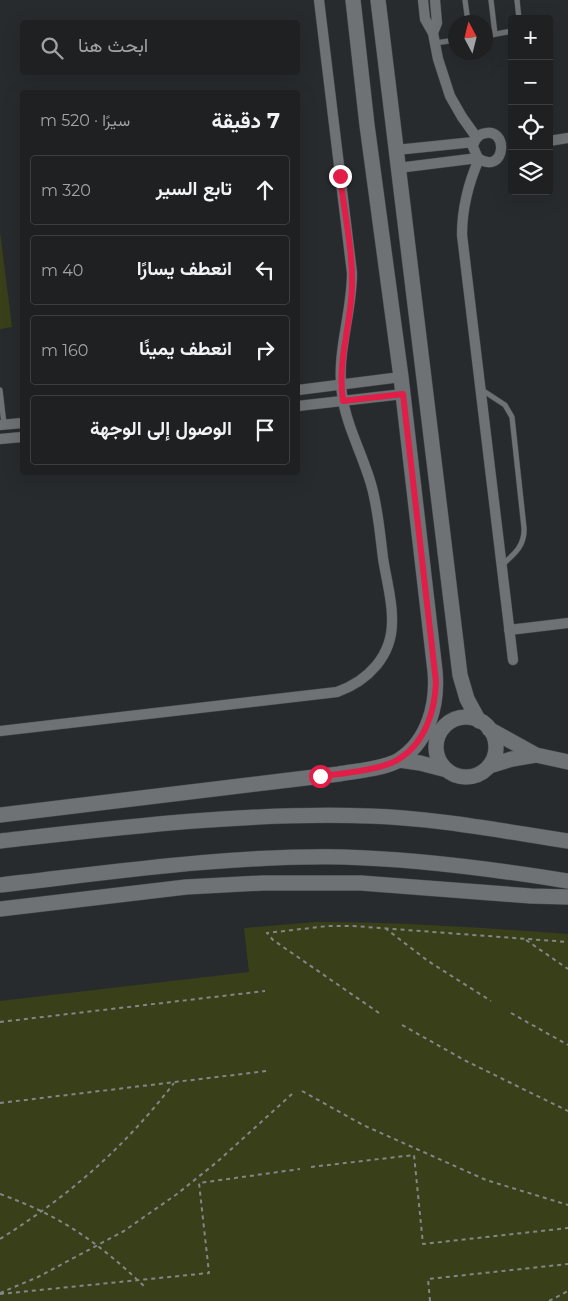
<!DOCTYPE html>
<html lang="ar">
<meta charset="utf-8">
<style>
:root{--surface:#1e2022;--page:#2b2d2f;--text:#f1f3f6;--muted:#a1a3a5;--line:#3c3e40}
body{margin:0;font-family:Montserrat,Vazirmatn,sans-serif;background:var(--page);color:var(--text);direction:rtl}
.controls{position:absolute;right:15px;top:15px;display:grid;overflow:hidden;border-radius:5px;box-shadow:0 5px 20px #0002}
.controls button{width:45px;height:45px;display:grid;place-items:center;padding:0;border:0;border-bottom:1px solid var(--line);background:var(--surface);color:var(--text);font:25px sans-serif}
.compass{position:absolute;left:448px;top:15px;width:45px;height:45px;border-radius:50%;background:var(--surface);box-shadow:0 5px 20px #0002;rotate:353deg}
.stop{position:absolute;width:15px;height:15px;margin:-11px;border:4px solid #e11d48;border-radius:50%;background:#fff}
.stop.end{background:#e11d48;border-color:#fff;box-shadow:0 1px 5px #0008}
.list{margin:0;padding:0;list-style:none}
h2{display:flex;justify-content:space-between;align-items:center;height:65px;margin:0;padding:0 20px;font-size:21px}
h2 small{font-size:16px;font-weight:400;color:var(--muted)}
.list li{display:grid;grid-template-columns:32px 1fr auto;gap:15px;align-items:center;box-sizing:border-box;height:70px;margin:0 10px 10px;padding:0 10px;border:1px solid var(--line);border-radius:5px}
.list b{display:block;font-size:19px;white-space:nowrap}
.list em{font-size:16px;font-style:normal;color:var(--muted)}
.icon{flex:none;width:28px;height:28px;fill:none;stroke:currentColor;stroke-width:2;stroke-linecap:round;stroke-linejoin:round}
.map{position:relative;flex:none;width:568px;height:1301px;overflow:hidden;direction:ltr}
.search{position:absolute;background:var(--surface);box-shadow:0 5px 20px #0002;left:20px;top:20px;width:280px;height:55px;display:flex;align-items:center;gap:12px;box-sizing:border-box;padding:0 18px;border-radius:5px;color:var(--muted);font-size:19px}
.panel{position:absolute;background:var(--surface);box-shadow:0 5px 20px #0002;left:20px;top:90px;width:280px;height:385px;border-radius:5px;direction:rtl}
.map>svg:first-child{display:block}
.green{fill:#394019}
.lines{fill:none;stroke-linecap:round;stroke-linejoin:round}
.lane-casing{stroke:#46484b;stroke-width:6}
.street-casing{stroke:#46484b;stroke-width:11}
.secondary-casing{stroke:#46484b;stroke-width:16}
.path{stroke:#838688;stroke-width:2;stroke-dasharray:4 4;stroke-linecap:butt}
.lane{stroke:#6e7275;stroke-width:5}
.street{stroke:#6e7275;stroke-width:10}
.secondary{stroke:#6e7275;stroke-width:15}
.route{stroke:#e11d48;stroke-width:6}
</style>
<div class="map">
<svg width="568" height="1301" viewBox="0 0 568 1301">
<rect width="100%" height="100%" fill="#282b2e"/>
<path class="green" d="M0,232L12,327L0,329Z
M316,922C400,922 484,928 568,934V1301H0V1001L249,972L244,928Z"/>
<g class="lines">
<g class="lane-casing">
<path id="lane" d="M465,0L468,22
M491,0L495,34
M517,0L519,19
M486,36L512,31
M435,43L456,40
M0,390L4,424
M482,390L505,405L512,417L524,528C525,546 514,554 502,565"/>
</g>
<g class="street-casing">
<path id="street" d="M423,0L425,19L433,33L438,59L450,96L462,117L477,138
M433,33L437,23L435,0
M549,141L568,138
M396,150L474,142
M479,159C468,184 462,208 462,235L513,660
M398,168L478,158C506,177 510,124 482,134C477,136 474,141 473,147L478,158
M298,390L401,377
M298,406L403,394
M0,425L22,423
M0,439L22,437
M509,630L568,623
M0,731L337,692C368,681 392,656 392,622C393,601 386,579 383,558C380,534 378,508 371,484C362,453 346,425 342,394C336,353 352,314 352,273L319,0"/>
</g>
<g class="secondary-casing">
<path id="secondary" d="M378,0L460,675L467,699L479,721
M436 747a30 30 0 1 1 60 0a30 30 0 1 1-60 0Z
M489,729L536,755L568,762
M399,760L420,763L447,770
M489,766L512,759L536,755
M0,815L339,774C356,771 384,769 399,760C429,741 438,703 435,671L401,377L367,125L353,0
M0,841C123,827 246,812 369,816C436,818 502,831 568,841
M0,885C114,872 228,855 343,857C418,859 493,869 568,881
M0,909L186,887L263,883H361L531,896L568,897"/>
</g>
<path class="path" d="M385,928L428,961L491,1001
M526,940L568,969
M379,1013L273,940L267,933L328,926H353L568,942
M511,1013L568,1045
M0,1022L265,991
M402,1025L466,1061L568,1111
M302,1091L363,1125L486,1180L568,1205
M0,1103L267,1071
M311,1167L414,1155L423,1244L568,1228
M0,1194C61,1216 98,1242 145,1287
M0,1239C70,1195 123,1149 174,1083
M0,1293L38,1277L124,1231L177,1194L217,1162L292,1094
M0,1294L209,1273L199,1183L300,1169
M430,1301L428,1279L568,1264
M549,1301L568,1291"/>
<use href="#lane" class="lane"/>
<use href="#street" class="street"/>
<use href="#secondary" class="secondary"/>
</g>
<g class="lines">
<path class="route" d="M320,776C341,774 382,770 399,759C425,743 435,711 436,682L403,394L343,401C337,360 351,326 352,286C353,251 344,211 340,176"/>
</g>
</svg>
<div class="controls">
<button>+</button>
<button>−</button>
<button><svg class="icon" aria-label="locate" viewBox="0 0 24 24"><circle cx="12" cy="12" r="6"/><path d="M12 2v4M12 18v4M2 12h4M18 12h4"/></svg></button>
<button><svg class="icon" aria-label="layers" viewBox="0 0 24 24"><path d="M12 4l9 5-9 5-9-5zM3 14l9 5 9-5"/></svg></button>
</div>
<svg class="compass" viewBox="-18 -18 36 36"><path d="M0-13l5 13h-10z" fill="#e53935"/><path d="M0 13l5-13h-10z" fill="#a1a3a5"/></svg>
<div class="stop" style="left:320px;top:776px"></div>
<div class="stop end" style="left:340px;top:176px"></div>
<div class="search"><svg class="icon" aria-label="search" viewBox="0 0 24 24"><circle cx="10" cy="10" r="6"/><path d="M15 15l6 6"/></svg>ابحث هنا</div>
<section class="panel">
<h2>7 دقيقة<small>سيرًا · 520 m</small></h2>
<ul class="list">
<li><svg class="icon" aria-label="ahead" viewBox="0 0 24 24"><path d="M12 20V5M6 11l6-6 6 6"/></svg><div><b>تابع السير</b></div><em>320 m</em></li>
<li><svg class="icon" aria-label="left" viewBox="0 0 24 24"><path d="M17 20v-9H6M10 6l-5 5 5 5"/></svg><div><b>انعطف يسارًا</b></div><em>40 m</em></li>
<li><svg class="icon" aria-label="right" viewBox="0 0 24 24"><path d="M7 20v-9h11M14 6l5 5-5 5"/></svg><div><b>انعطف يمينًا</b></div><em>160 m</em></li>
<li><svg class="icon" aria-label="arrive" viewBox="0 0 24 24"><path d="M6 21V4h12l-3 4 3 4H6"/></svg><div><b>الوصول إلى الوجهة</b></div></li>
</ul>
</section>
</div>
